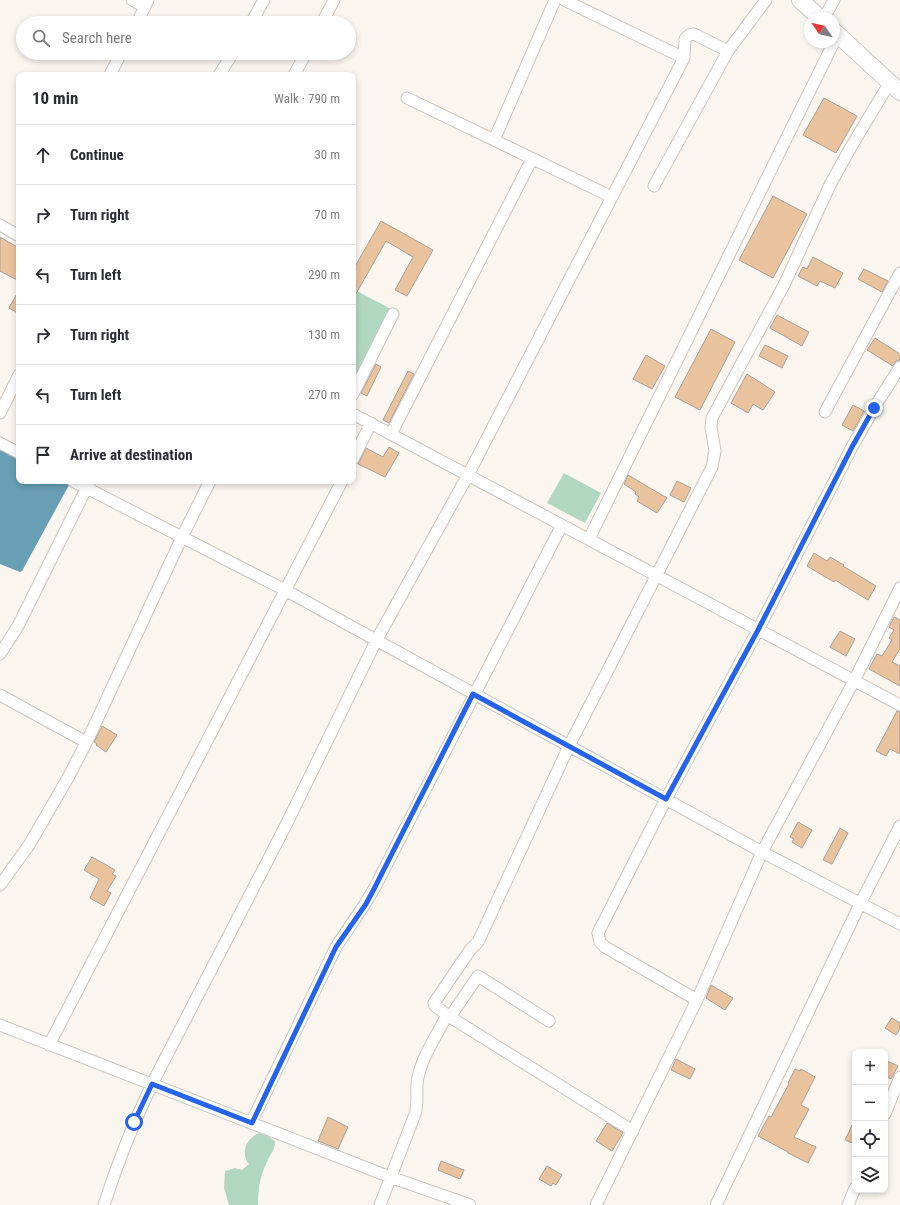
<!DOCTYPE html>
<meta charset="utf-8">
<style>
:root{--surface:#fff;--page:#f7f7f7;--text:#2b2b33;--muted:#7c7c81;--line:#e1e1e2}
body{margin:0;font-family:"Roboto Condensed",sans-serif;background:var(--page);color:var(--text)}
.controls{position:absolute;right:12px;bottom:12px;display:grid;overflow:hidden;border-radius:8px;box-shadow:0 2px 6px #0003}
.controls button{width:36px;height:36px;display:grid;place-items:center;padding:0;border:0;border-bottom:1px solid var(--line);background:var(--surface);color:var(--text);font:20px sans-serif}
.compass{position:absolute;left:804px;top:12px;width:36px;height:36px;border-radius:50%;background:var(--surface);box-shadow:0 2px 6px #0003;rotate:304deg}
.stop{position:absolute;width:12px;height:12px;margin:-9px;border:3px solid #2563eb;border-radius:50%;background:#fff}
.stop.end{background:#2563eb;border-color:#fff;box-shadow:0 1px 4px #0008}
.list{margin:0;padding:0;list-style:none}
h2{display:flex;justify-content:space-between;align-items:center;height:52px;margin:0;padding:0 16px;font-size:17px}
h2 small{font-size:13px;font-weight:400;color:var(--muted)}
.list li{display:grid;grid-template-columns:26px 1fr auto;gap:12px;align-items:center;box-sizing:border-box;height:60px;padding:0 16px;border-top:1px solid var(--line)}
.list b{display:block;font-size:15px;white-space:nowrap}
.list em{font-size:13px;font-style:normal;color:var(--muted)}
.icon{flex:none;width:22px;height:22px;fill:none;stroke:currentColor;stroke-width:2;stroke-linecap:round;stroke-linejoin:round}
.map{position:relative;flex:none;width:900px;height:1205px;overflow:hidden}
.search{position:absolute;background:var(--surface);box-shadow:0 2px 6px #0003;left:16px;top:16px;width:340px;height:44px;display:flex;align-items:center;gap:10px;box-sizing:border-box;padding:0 14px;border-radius:22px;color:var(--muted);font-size:15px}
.panel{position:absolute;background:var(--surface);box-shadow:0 2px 6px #0003;left:16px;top:72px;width:340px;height:412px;border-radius:8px}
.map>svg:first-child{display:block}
.green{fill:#b2d7c0}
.water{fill:#689fb5}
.building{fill:#e9c29e;stroke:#a5a09b}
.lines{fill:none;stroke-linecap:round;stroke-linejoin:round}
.street-casing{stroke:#cac4bf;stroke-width:13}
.secondary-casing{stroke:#cac4bf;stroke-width:18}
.street{stroke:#fff;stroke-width:11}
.secondary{stroke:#fff;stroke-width:16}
.route{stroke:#2563eb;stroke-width:5}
</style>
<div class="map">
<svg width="900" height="1205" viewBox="0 0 900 1205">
<rect width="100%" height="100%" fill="#fbf5ef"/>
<path class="green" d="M353,289L391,309L353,385Z
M564,473L601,493L585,523L547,503Z
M260,1133L268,1136L275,1142C275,1150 270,1154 267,1162C260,1176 258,1189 258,1205H229L224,1188L225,1171L235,1168L242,1170L249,1164C247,1162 245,1158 245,1155C243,1146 251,1135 260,1133Z"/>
<path class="water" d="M1,449L19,456V481H64L69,485L22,571L20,572L0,564V451Z"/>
<path class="building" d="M824,98L857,116L836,153L803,135Z
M773,196L807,214L773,278L739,260Z
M381,221L433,250L407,296L395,290L413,257L386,241L353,299V270Z
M0,237L19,248V281L0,271Z
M813,257L843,273L835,288L820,281L817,286L798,276L803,267L807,269Z
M864,269L888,281L882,292L858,279Z
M19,290V314L9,308Z
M777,315L809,332L802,346L770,328Z
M711,329L735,342L700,410L675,397Z
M875,338L900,354V360L896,361L893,366L867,350Z
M765,345L788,356L782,368L759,356Z
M646,355L665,366L652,389L633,379Z
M376,364L381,367L367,396L361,393Z
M408,371L414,374L389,423L383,420Z
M747,374L775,392L763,410L753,404L748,413L731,403Z
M853,405L864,411L853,431L842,425Z
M389,447L399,453L385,477L358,464L366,448L383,457Z
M628,475L667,498L657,513L637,501L639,497L635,494L636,492L624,484Z
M677,481L691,488L684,502L670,495Z
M814,553L827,561L830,557L844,565L843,566L876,586L868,600L835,580L834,582L807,566Z
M894,617L900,620V649L892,662L900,666V686L869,669L877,654L882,656L892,640L889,638L894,630L889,627Z
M840,631L855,639L846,656L830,647Z
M897,711L900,712V754L890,749L886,756L876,751Z
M102,726L117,735L106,752L96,745L97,744L94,742Z
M798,822L812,830L802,848L792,842L794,839L790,837Z
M840,828L848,833L832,864L823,860Z
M92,857L115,870L112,874L116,876L107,891L111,893L104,906L90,898L99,879L84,870Z
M711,985L733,998L725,1010L706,998Z
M892,1018L900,1023V1029L896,1035L885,1028Z
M676,1059L695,1069L690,1079L671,1070Z
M885,1060L898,1066L891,1079L885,1076Z
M795,1069L800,1071L801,1069L815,1077L801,1105L809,1109L794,1137L816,1147L808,1163L788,1153V1152L758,1136L769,1116L771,1117L789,1084L788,1083Z
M328,1117L348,1127L338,1149L318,1141Z
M855,1119V1144L845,1140Z
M607,1123L623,1133L612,1151L596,1141Z
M441,1161L464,1170L460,1179L438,1170Z
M547,1166L562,1175L556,1185L553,1183L551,1186L539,1179Z"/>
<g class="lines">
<g class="street-casing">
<path id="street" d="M132,0L145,7
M564,0L684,58
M824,18L834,0
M137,23L148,0
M251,23L264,0
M322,23L334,0
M110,75L121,53
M219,75L233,53
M294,75L306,53
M407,98L612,197
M494,140L555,0
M654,186L728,51L766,0
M0,225L19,236
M353,394L393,314
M825,412L900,273
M0,413L19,375
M353,414L900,705
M391,434L532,159
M0,443L19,453
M353,459L371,423
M73,481L285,590L762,852L900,924
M589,539L834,42
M0,654L18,626L90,481
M0,695L86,742
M0,885L29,845L69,776L89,737L182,537L210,481
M697,1000L605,947L600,942L598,933L666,799L758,630L852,447L874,408L900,367
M450,1017L478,976L549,1021
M0,1025L390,1177L470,1205
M49,1045L342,481
M885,1114L900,1077
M251,1123L336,947L365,904L375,887L562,525
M633,1131L450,1017L435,1006L434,1003L470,950L478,942L569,746L712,467L715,451L711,427L712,418L785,283L830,185L851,147L890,82
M104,1205C117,1164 133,1124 152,1084L286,825L376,641L468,475L684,58L685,39L689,35L694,34L728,51
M380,1205L415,1114C419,1101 415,1090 418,1077C423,1055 437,1035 447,1015
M596,1205L697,1000L762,852L854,681L900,588
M716,1205L860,904L900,826
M848,1205L855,1188"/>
</g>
<g class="secondary-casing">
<path id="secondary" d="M800,0L820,18
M834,31L900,92"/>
</g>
<use href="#street" class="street"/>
<use href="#secondary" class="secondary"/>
</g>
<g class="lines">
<path class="route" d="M134,1122L152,1084L252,1123L336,947L366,904L375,887L473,694L666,799L758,630L852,447L874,408"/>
</g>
</svg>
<div class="controls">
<button>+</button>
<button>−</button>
<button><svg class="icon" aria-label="locate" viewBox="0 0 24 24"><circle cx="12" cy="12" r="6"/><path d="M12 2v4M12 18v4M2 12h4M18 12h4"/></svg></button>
<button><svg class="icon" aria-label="layers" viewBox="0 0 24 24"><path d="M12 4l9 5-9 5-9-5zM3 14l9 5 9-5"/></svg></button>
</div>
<svg class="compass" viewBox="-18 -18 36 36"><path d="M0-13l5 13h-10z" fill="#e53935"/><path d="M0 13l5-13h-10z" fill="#7c7c81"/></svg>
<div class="stop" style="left:134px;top:1122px"></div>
<div class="stop end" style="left:874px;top:408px"></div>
<div class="search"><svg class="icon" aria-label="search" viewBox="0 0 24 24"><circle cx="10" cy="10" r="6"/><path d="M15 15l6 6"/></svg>Search here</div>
<section class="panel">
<h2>10 min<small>Walk · 790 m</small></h2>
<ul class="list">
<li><svg class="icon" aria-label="ahead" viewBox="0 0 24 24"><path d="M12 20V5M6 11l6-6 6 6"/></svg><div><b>Continue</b></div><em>30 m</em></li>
<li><svg class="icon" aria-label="right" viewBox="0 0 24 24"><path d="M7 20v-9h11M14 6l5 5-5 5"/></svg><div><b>Turn right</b></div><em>70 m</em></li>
<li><svg class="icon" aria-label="left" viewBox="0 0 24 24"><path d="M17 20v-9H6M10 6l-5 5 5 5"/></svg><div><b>Turn left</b></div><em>290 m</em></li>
<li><svg class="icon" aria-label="right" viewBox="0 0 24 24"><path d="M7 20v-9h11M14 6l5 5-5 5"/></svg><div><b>Turn right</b></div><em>130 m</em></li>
<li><svg class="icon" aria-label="left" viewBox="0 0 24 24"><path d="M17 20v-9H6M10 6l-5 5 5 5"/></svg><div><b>Turn left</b></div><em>270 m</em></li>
<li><svg class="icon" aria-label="arrive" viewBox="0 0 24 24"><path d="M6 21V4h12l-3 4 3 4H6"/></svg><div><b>Arrive at destination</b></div></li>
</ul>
</section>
</div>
